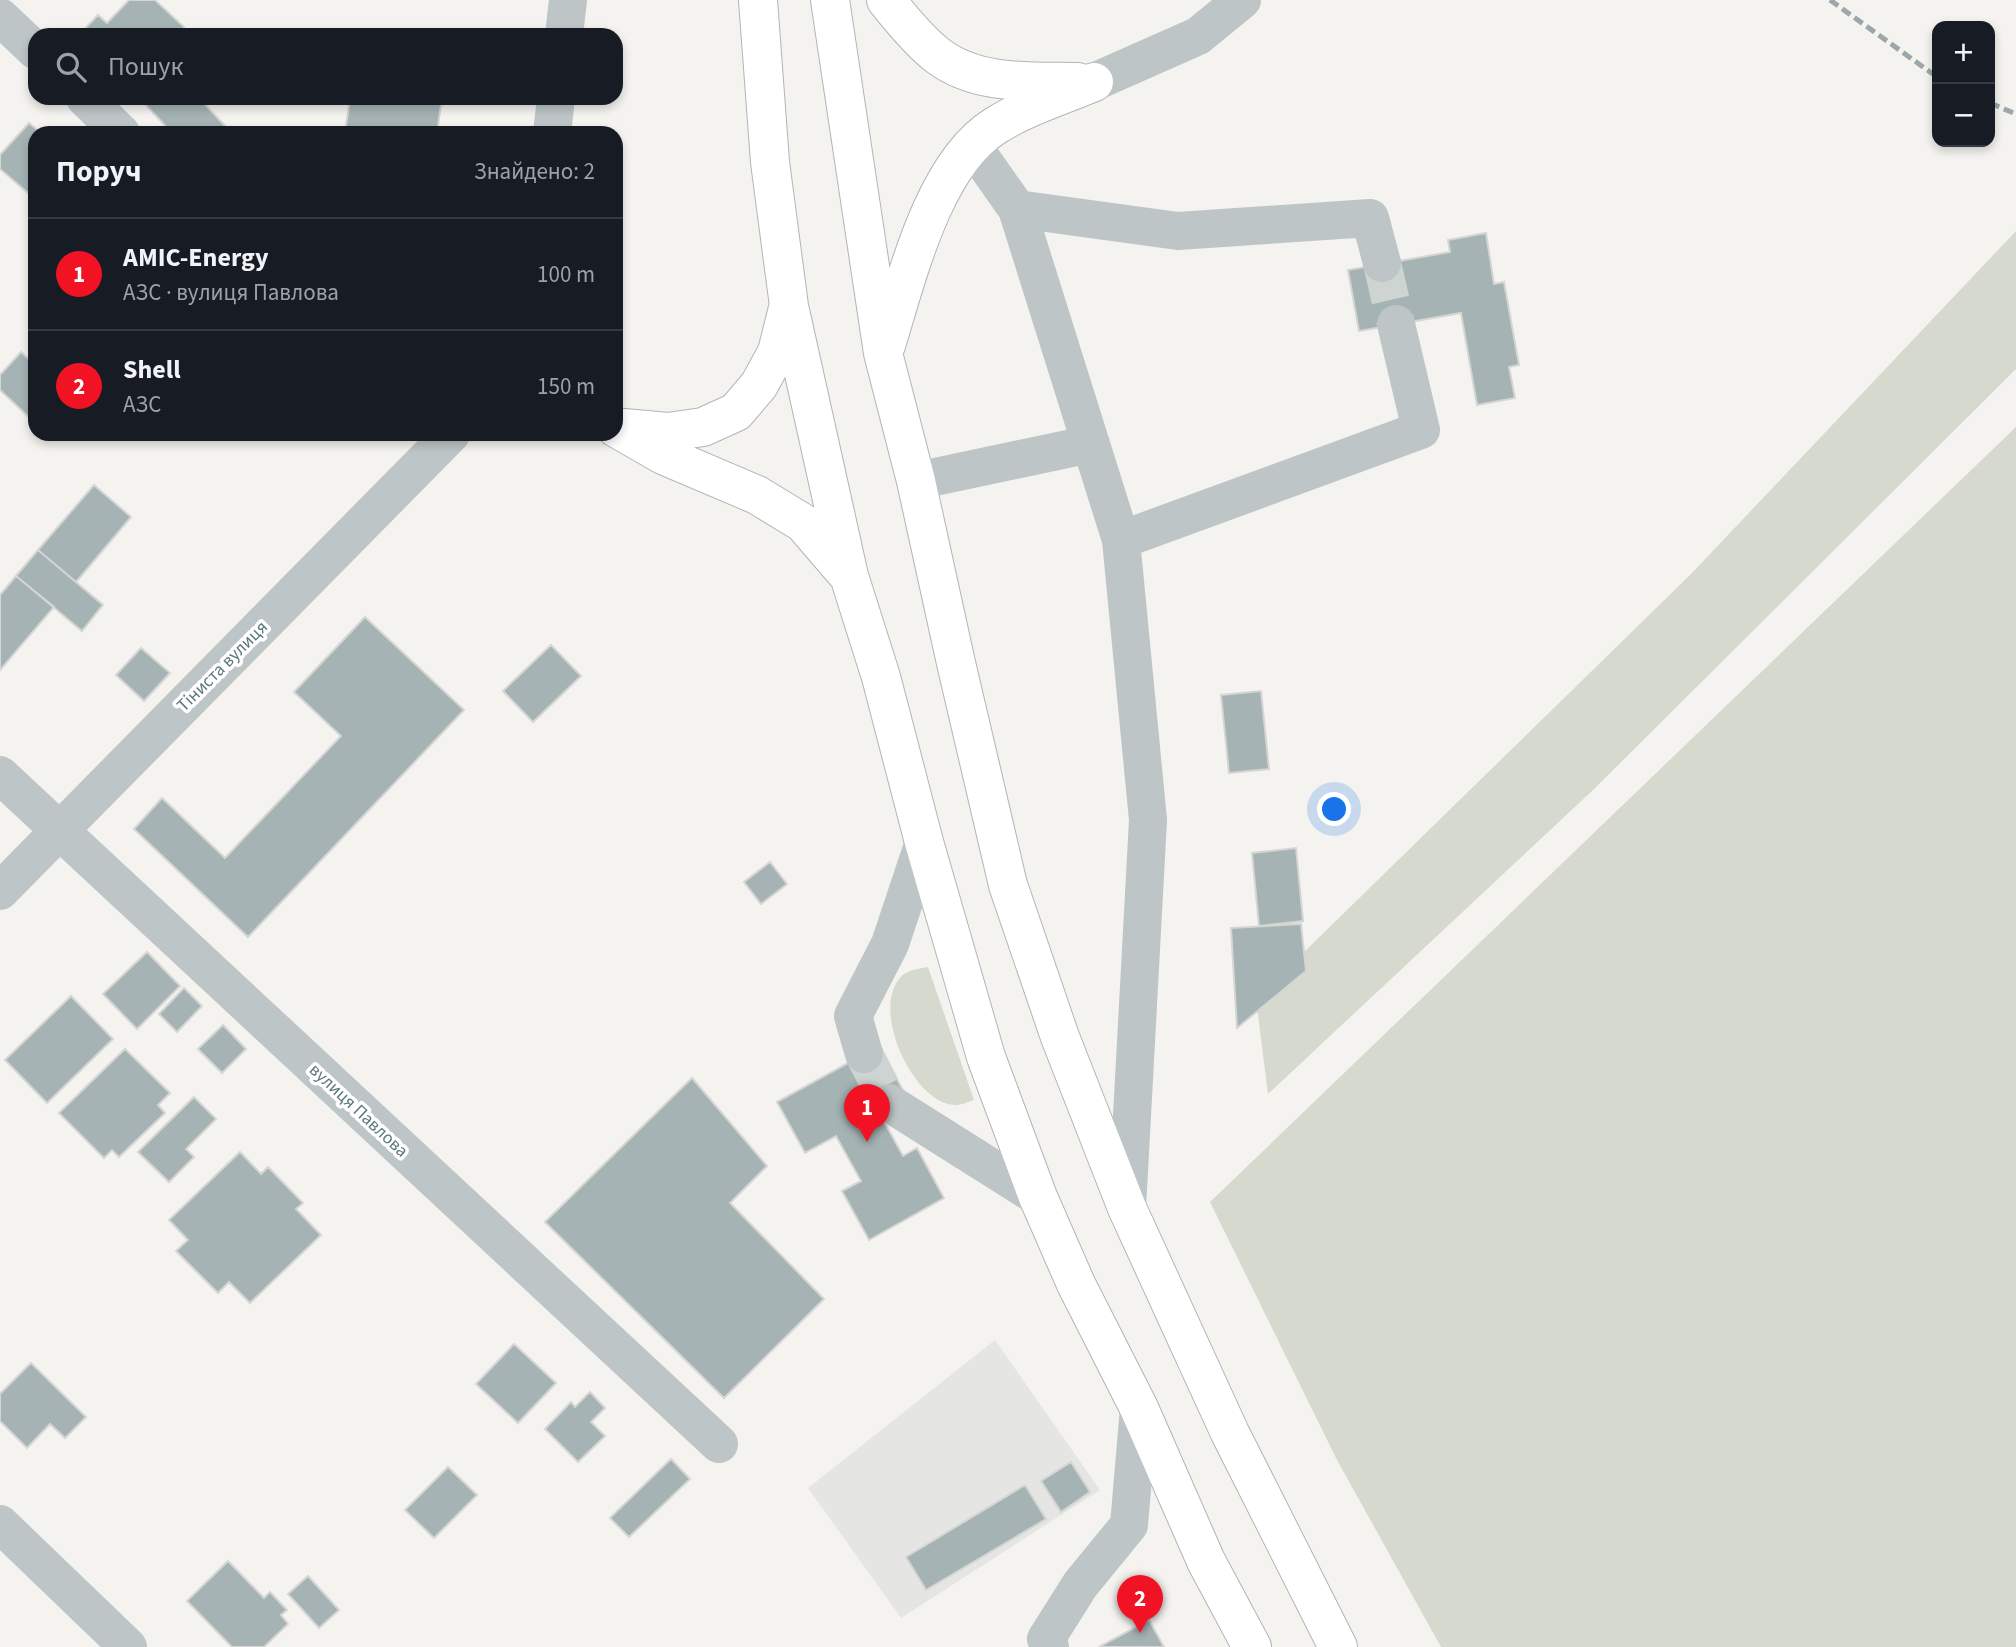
<!DOCTYPE html>
<html lang="uk">
<meta charset="utf-8">
<style>
:root{--surface:#171b24;--page:#242831;--text:#f1f3f6;--muted:#9ea1a6;--line:#363941;--accent:#f11323}
body{margin:0;font-family:"Source Sans 3",sans-serif;background:var(--page);color:var(--text)}
.controls{position:absolute;right:21px;top:21px;display:grid;overflow:hidden;border-radius:14px;box-shadow:0 4px 10px #0003}
.controls button{width:63px;height:63px;display:grid;place-items:center;padding:0;border:0;border-bottom:2px solid var(--line);background:var(--surface);color:var(--text);font:35px sans-serif}
.you{position:absolute;left:1335px;top:810px;width:24px;height:24px;margin:-18px;border:5px solid #fff;border-radius:50%;background:#1a73e8;box-shadow:0 0 0 10px #1a73e833}
.badge{display:grid;place-items:center;width:46px;height:46px;border-radius:50%;background:var(--accent);color:#fff;font-size:23px;font-weight:700}
.pin{position:absolute;translate:-50% -58px;filter:drop-shadow(0 2px 4px #0008)}
.pin::after{content:'';position:absolute;top:37px;width:24px;height:21px;background:inherit;clip-path:polygon(0 0,100% 0,50% 100%)}
.list{margin:0;padding:0;list-style:none}
h2{display:flex;justify-content:space-between;align-items:center;height:91px;margin:0;padding:0 28px;font-size:30px}
h2 small{font-size:23px;font-weight:400;color:var(--muted)}
.list li{display:grid;grid-template-columns:46px 1fr auto;gap:21px;align-items:center;box-sizing:border-box;height:112px;padding:0 28px;border-top:2px solid var(--line)}
.list b{display:block;font-size:26px;white-space:nowrap}
.list p{margin:0;font-size:23px;white-space:nowrap;color:var(--muted)}
.list em{font-size:23px;font-style:normal;color:var(--muted)}
.icon{flex:none;width:38px;height:38px;fill:none;stroke:currentColor;stroke-width:2;stroke-linecap:round;stroke-linejoin:round}
.map{position:relative;flex:none;width:2016px;height:1647px;overflow:hidden}
.search{position:absolute;background:var(--surface);box-shadow:0 4px 10px #0003;left:28px;top:28px;width:595px;height:77px;display:flex;align-items:center;gap:18px;box-sizing:border-box;padding:0 24px;border-radius:21px;color:var(--muted);font-size:26px}
.panel{position:absolute;background:var(--surface);box-shadow:0 4px 10px #0003;left:28px;top:126px;width:595px;height:315px;border-radius:21px}
.map>svg:first-child{display:block}
.built{fill:#e5e5e3}
.green{fill:#d6dace}
.building{fill:#a5b3b4;stroke:#d5d5d3;stroke-width:2}
.lines{fill:none;stroke-linecap:round;stroke-linejoin:round}
.minor-tunnel{stroke:#ced4d2;stroke-width:38;stroke-dasharray:38 19;stroke-linecap:butt}
.highway-casing{stroke:#afb6b7;stroke-width:40}
.minor{stroke:#bec5c7;stroke-width:38}
.highway{stroke:#fff;stroke-width:38}
.rail{stroke:#9ba7a9;stroke-width:5;stroke-dasharray:10 5;stroke-linecap:butt}
.labels{text-anchor:middle;stroke-width:7;stroke-linejoin:round;paint-order:stroke}
.street-label{font-size:18px;fill:#5d797d;stroke:#fff}
</style>
<div class="map">
<svg width="2016" height="1647" viewBox="0 0 2016 1647">
<rect width="100%" height="100%" fill="#f4f3ef"/>
<path class="built" d="M995,1340L1100,1490L901,1618L808,1488Z"/>
<path class="green" d="M2016,231V369L1592,791L1268,1094L1256,999L1691,574Z
M2016,427V1647H1441L1337,1460L1210,1202Z
M928,967L974,1100C965,1103 958,1107 948,1104C910,1094 873,1012 899,979C906,970 917,969 928,967Z"/>
<path class="building" d="M129,0H155L184,27L177,35H79L98,15L107,23Z
M149,98H199L227,128L222,133H172L144,103Z
M350,98H442L437,133H345Z
M29,123L41,133H35L34,198L0,169V155Z
M1486,233L1494,284L1504,282L1519,365L1509,367L1515,398L1477,405L1461,313L1359,331L1348,270L1450,252L1448,240Z
M21,352L35,365V419L33,421L0,390V375Z
M94,485L131,517L76,582L38,550Z
M38,550L103,605L82,631L16,576Z
M16,576L54,607L0,670V595Z
M365,617L464,710L248,937L134,829L162,798L225,858L341,736L294,692Z
M551,645L581,676L533,722L503,691Z
M141,648L170,673L144,701L116,675Z
M1261,691L1269,769L1229,773L1221,695Z
M1296,848L1303,921L1259,926L1252,853Z
M770,862L787,884L761,904L744,882Z
M1301,924L1306,971L1237,1028L1231,928Z
M147,952L180,986L137,1029L103,994Z
M184,988L202,1006L177,1032L159,1014Z
M71,996L113,1039L47,1103L5,1060Z
M223,1025L246,1049L222,1073L198,1049Z
M879,1046L905,1094L877,1109L903,1156L917,1148L944,1198L869,1240L842,1191L861,1181L836,1136L805,1153L777,1102Z
M125,1049L170,1093L158,1105L165,1113L119,1157L112,1150L104,1158L59,1113Z
M692,1078L767,1166L730,1203L824,1299L724,1398L545,1222Z
M194,1097L216,1119L186,1149L194,1157L169,1182L138,1152Z
M240,1152L261,1174L268,1167L303,1203L296,1209L321,1235L250,1303L229,1282L218,1293L176,1251L188,1240L169,1220Z
M514,1344L556,1383L518,1423L476,1384Z
M31,1363L86,1417L65,1438L50,1424L27,1448L0,1421V1394Z
M590,1392L605,1408L591,1422L605,1436L578,1462L545,1429L571,1402L575,1407Z
M671,1459L690,1479L629,1537L610,1518Z
M1071,1462L1090,1492L1061,1512L1041,1481Z
M448,1467L477,1495L434,1538L405,1510Z
M1025,1485L1046,1519L926,1590L906,1557Z
M228,1561L264,1598L270,1592L287,1610L281,1615L288,1624L264,1647H232L187,1601Z
M308,1576L339,1610L319,1628L288,1594Z
M1149,1620L1164,1647H1099Z"/>
<g class="lines">
<path class="minor-tunnel" d="M1382,263L1396,324
M864,1054L889,1103"/>
<g class="highway-casing">
<path id="highway" d="M758,0L770,162L789,306L849,576L881,677L924,842L986,1057L1038,1197L1076,1284L1139,1408L1206,1561L1252,1647
M830,0L883,353L916,481L956,663L1008,885L1060,1037L1127,1208L1230,1433L1338,1647
M886,0C901,19 918,40 937,55C977,86 1031,81 1078,82
M886,345C907,278 933,165 995,126C1025,107 1061,96 1094,82
M616,428L663,455L757,495L803,523L845,572
M624,428L668,432L703,427L736,412L759,385L777,352L788,308"/>
</g>
<path class="minor" d="M0,17L35,50
M564,35L568,0
M1094,82L1198,36L1242,0
M85,98L121,133
M552,133L556,98
M972,145L1017,209L1178,231L1370,218L1382,263
M1017,209L1121,540
M916,481L1091,444
M0,775L719,1444
M0,891L451,434
M864,1054L853,1016L890,944L924,842
M889,1103L1038,1197
M1127,1208L1148,820L1121,540L1421,430L1396,324
M0,1524L128,1647
M1050,1647L1046,1639L1080,1585L1129,1525L1139,1408"/>
<use href="#highway" class="highway"/>
<path class="rail" d="M1830,0L1937,77
M1990,103L2016,114"/>
</g>
<g class="labels">
<g class="street-label">
<text transform="translate(222 666) rotate(-45)" y="6">Тіниста вулиця</text>
<text transform="translate(359 1110) rotate(43)" y="6">вулиця Павлова</text>
</g>
</g>
</svg>
<div class="controls">
<button>+</button>
<button>−</button>
</div>
<div class="you"></div>
<div class="pin badge" style="left:867px;top:1142px">1</div>
<div class="pin badge" style="left:1140px;top:1633px">2</div>
<div class="search"><svg class="icon" aria-label="search" viewBox="0 0 24 24"><circle cx="10" cy="10" r="6"/><path d="M15 15l6 6"/></svg>Пошук</div>
<section class="panel">
<h2>Поруч<small>Знайдено: 2</small></h2>
<ul class="list">
<li><span class="badge">1</span><div><b>AMIC-Energy</b><p>АЗС · вулиця Павлова</p></div><em>100 m</em></li>
<li><span class="badge">2</span><div><b>Shell</b><p>АЗС</p></div><em>150 m</em></li>
</ul>
</section>
</div>
